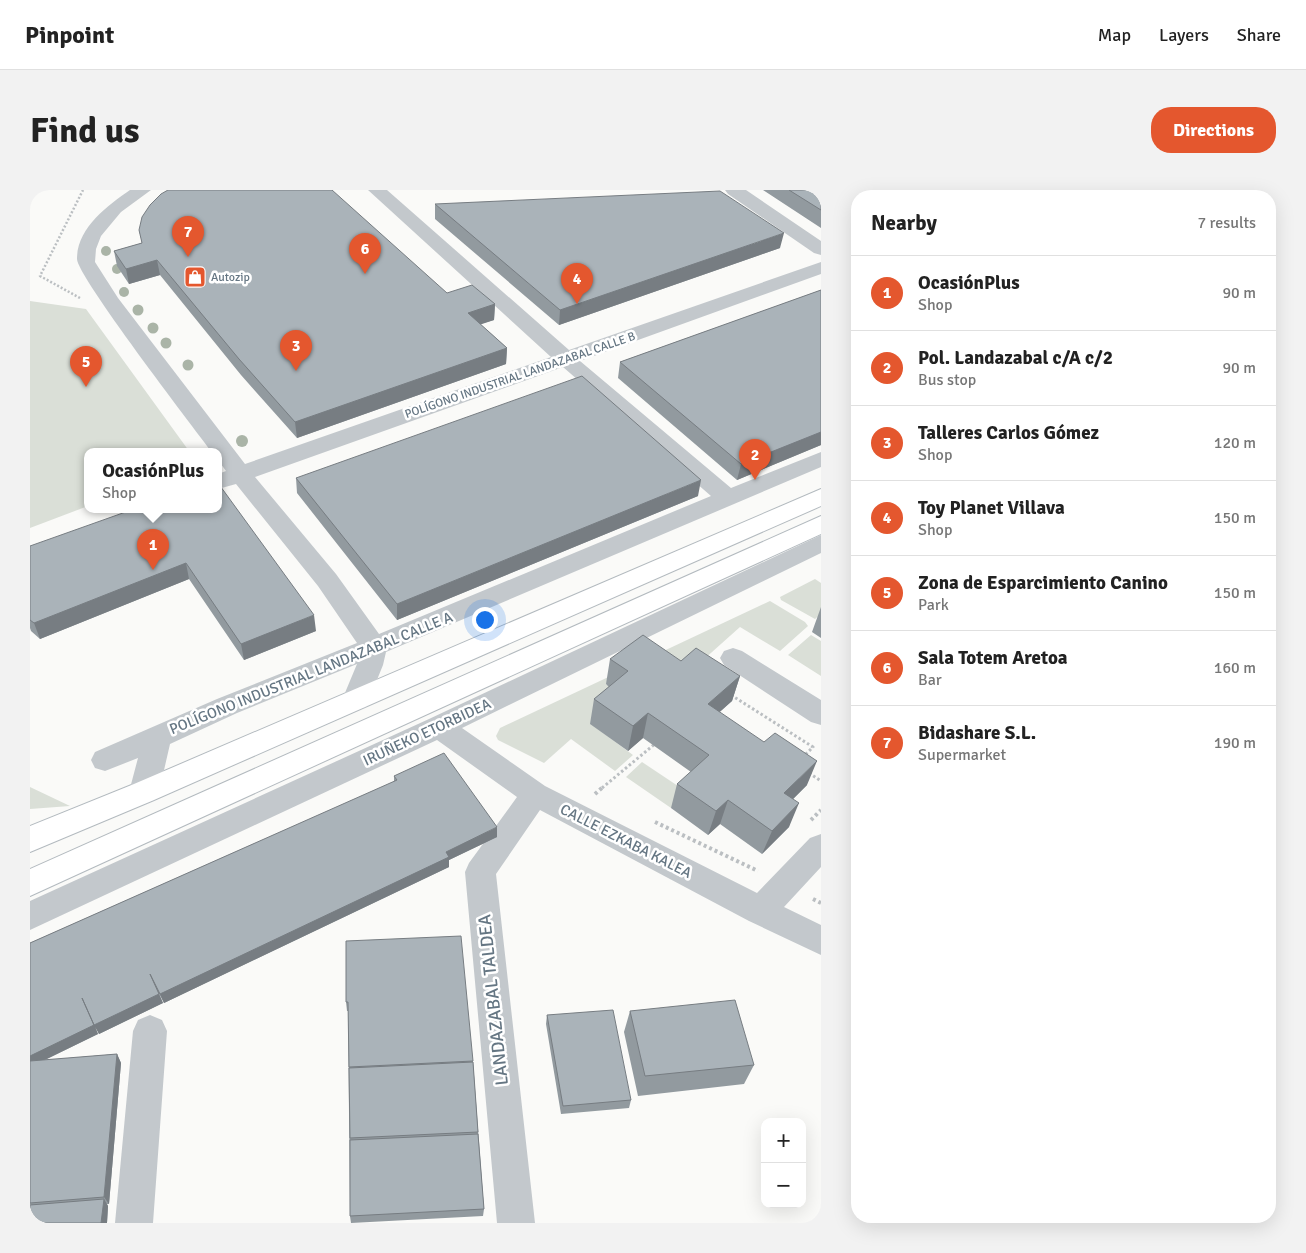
<!DOCTYPE html>
<meta charset="utf-8">
<style>
:root{--surface:#fff;--page:#f2f2f2;--text:#222;--muted:#767676;--line:#e0e0e0;--accent:#e4572e}
body{margin:0;font-family:Signika,sans-serif;background:var(--page);color:var(--text)}
.controls{position:absolute;right:15px;bottom:15px;display:grid;overflow:hidden;border-radius:10px;box-shadow:0 5px 20px #0002}
.controls button{width:45px;height:45px;display:grid;place-items:center;padding:0;border:0;border-bottom:1px solid var(--line);background:var(--surface);color:var(--text);font:25px sans-serif}
.you{position:absolute;left:454px;top:429px;width:18px;height:18px;margin:-12px;border:4px solid #fff;border-radius:50%;background:#1a73e8;box-shadow:0 0 0 8px #1a73e833}
.badge{display:grid;place-items:center;width:32px;height:32px;border-radius:50%;background:var(--accent);color:#fff;font-size:16px;font-weight:700}
.pin{position:absolute;translate:-50% -41px;filter:drop-shadow(0 1px 2px #0008)}
.pin::after{content:'';position:absolute;top:26px;width:18px;height:15px;background:inherit;clip-path:polygon(0 0,100% 0,50% 100%)}
.popup{position:absolute;left:54px;top:258px;width:138px;height:65px;box-sizing:border-box;display:grid;place-content:center;border-radius:10px;background:var(--surface);filter:drop-shadow(0 1px 4px #0005);font-size:16px;white-space:nowrap;color:var(--muted)}
.popup b{font-size:19px;color:var(--text)}
.popup::after{content:'';position:absolute;left:50%;top:100%;margin-left:-10px;border:10px solid transparent;border-top-color:var(--surface)}
.list{margin:0;padding:0;list-style:none}
h2{display:flex;justify-content:space-between;align-items:center;height:65px;margin:0;padding:0 20px;font-size:21px}
h2 small{font-size:16px;font-weight:400;color:var(--muted)}
.list li{display:grid;grid-template-columns:32px 1fr auto;gap:15px;align-items:center;box-sizing:border-box;height:75px;padding:0 20px;border-top:1px solid var(--line)}
.list b{display:block;font-size:19px;white-space:nowrap}
.list p{margin:0;font-size:16px;white-space:nowrap;color:var(--muted)}
.list em{font-size:16px;font-style:normal;color:var(--muted)}
.map{position:relative;flex:none;width:791px;height:1033px;overflow:hidden;border-radius:20px}
header{display:flex;align-items:center;gap:30px;box-sizing:border-box;height:70px;padding:0 25px;background:var(--surface);border-bottom:1px solid var(--line)}
header strong{font-size:24px}
nav{display:flex;gap:28px;margin-inline-start:auto;font-size:18px}
.intro{display:flex;align-items:center;justify-content:space-between;box-sizing:border-box;height:120px;padding:0 30px}
h1{margin:0;font-size:35px}
.button{padding:12px 22px;border-radius:20px;background:var(--accent);color:#fff;font-size:18px;font-weight:700}
main{display:flex;gap:30px;padding:0 30px}
aside{flex:1;background:var(--surface);border-radius:20px;box-shadow:0 5px 20px #0002}
.map>svg:first-child{display:block}
.green{fill:#dadfd7}
.lines{fill:none;stroke-linecap:round;stroke-linejoin:round}
.secondary-casing{stroke:#b3babf;stroke-width:2}
.path-far2{stroke:#bbbfc2;stroke-width:2.5;stroke-dasharray:2 2;stroke-linecap:butt}
.path-far1{stroke:#bbbfc2;stroke-width:3;stroke-dasharray:2.5 2.5;stroke-linecap:butt}
.path{stroke:#bbbfc2;stroke-width:4;stroke-dasharray:3 3;stroke-linecap:butt}
.minor{fill:#c3c8cc;fill-rule:evenodd}
.secondary{fill:#fff;fill-rule:evenodd}
.tree{fill:#aab4a7}
.wall{fill:#929a9f}
.shaded-wall{fill:#777d82}
.building{fill:#aab3b9;stroke:#777d82}
.labels{text-anchor:middle;stroke-width:5;stroke-linejoin:round;paint-order:stroke}
.far-poi-label{font-size:12px;fill:#657683;stroke:#fff;text-anchor:start}
.far-street-label{font-size:12px;fill:#657683;stroke:#fff}
.street-label{font-size:15px;fill:#657683;stroke:#fff}
.near-street-label{font-size:18px;fill:#657683;stroke:#fff}
</style>
<header>
<strong>Pinpoint</strong>
<nav><a>Map</a><a>Layers</a><a>Share</a></nav>
</header>
<div class="intro"><h1>Find us</h1><a class="button">Directions</a></div>
<main>
<div class="map">
<svg width="791" height="1033" viewBox="0 0 791 1033">
<rect width="100%" height="100%" fill="#fafaf8"/>
<path class="green" d="M0,111L56,119L159,261H58V316L0,338Z
M785,389L791,393V424L785,429L751,410L750,407Z
M740,411L775,432L778,436L750,461L710,437L644,496L576,494L593,506L561,534L603,565L585,581L541,549L514,573L468,550L466,546L470,538Z
M781,445L791,451V486L758,465Z
M612,572L657,602L641,618L596,587Z
M0,597L40,616L0,619Z"/>
<g class="lines">
<g class="secondary-casing">
<path id="secondary" d="M791,299V316L124,610L0,662V636L104,594Z
M791,326V344L0,706V679Z"/>
</g>
<path class="path-far2" d="M50,108L10,86L53,0"/>
<path class="path-far1" d="M701,505L783,557L775,565
M779,583L791,591
M572,598L626,553"/>
<path class="path" d="M565,604L573,597
M781,630L791,620
M625,632L728,681
M783,709L791,713"/>
<path class="minor" d="M100,0H121L91,22L71,46L66,59L65,72L88,108L215,274L521,167L338,0H357L539,160L791,72V84L550,171L701,298L791,262V277L356,462L353,475L336,517L326,520L316,517L312,510L327,474L207,523L140,554L129,602L124,610L114,614L104,610L99,602L108,568L75,581L65,578L61,570L65,562L187,509L327,453L288,396L206,294L188,299V284L196,281L188,270V261H181C163,237 47,86 47,69C47,38 77,16 100,0ZM533,177L681,306L349,444L306,384L225,287Z
M695,0H716L791,51V65L784,63L698,4Z
M791,345V363L432,538L515,596L727,703L780,648L791,644V677L754,717L791,735V765L719,731L510,620L466,684L505,1033H467L435,682L439,673L487,607L407,550L0,740V711L399,529Z
M703,458L712,461L791,510V535L781,532L694,475L690,468L694,461Z
M120,825L132,830L137,841L123,1033H85L103,841L108,830Z"/>
<use href="#secondary" class="secondary"/>
</g>
<g class="tree">
<circle cx="76" cy="61" r="5"/>
<circle cx="87" cy="79" r="5"/>
<circle cx="94" cy="102" r="5"/>
<circle cx="108" cy="120" r="5.5"/>
<circle cx="123" cy="138" r="5.5"/>
<circle cx="136" cy="153" r="5.5"/>
<circle cx="158" cy="175" r="5.5"/>
<circle cx="212" cy="251" r="6"/>
</g>
<path class="wall" d="M733,0H791V38Z
M405,14L750,58L529,135L405,29Z
M109,40L417,103L465,114L464,130L450,134L477,158L476,174L267,248L211,185L130,85L99,94L87,76L84,61L112,53Z
M791,100V255L707,290L588,188L590,172Z
M266,288L668,306L367,430L267,303Z
M104,319L286,441L214,470L159,389L10,449L1,441L0,438V429Z
M791,417V448L782,442Z
M580,469L651,471L710,486L702,511L689,522L777,595L763,609L759,637L732,664L690,634L678,645L641,618L647,594L661,582L613,548L598,561L560,534L564,509L579,497L576,494Z
M364,586L467,647L419,670V677L134,813L129,804L133,813L69,844L60,824L68,844L15,870L87,864L91,873L79,1014H77L78,1016L77,1033H0V753L364,592Z
M316,751L443,871L454,1019L453,1026L321,1033L320,1026L318,821H317L316,812Z
M600,821L724,875L714,894L608,906L594,842Z
M517,825L601,910L599,918L531,924L516,834Z"/>
<path class="shaded-wall" d="M754,43L750,58L529,135L530,120Z
M127,70L130,85L99,94L96,79Z
M465,114L464,130L437,139L438,123Z
M477,158L476,174L267,248L265,232Z
M791,242V255L707,290L711,274Z
M671,290L668,306L367,430V414Z
M156,373L159,389L10,449L4,433Z
M284,425L286,441L214,470L211,454Z
M710,486L702,511L671,539L678,514Z
M618,523L613,548L598,561L603,536Z
M787,571L777,595L745,627L754,603Z
M698,610L690,634L678,645L686,621Z
M769,613L759,637L732,664L742,641Z
M467,637V647L419,670V677L134,813L130,804L416,662Z
M129,804L133,813L69,844L64,835Z
M57,817L68,844L2,876L0,874V866Z
M87,864L91,873L79,1014L74,1007Z
M74,1009L78,1016L77,1033H71Z"/>
<path class="building" d="M138,0H302L417,103L442,95L465,114L438,123L477,158L265,232L209,169L127,70L96,79L84,61L112,53L109,40L112,27L120,15L131,4Z
M759,0H791V20Z
M690,1L754,43L530,120L405,14Z
M791,100V242L711,274L590,172Z
M552,186L671,290L367,414L266,288Z
M188,293L284,425L211,454L156,373L4,433L0,430V356L104,319H188Z
M613,445L651,471L666,458L710,486L678,514L734,552L745,543L787,571L754,603L769,613L742,641L698,610L686,621L647,594L679,565L618,523L603,536L564,509L598,481L580,469Z
M414,563L467,637L416,662L419,667L130,804L120,784L129,804L64,835L52,808L64,835L0,866V753L367,590L364,586Z
M431,746L443,871L319,877L318,812H316V751Z
M705,810L724,875L615,886L600,821Z
M583,820L601,910L533,916L517,825Z
M87,864L74,1007L0,1013V871Z
M443,872L448,942L320,948L319,878Z
M448,944L454,1019L320,1026V950Z
M74,1009L71,1033H0V1015Z"/>
<defs>
<g id="shop-square" transform="scale(1.125)"><rect x="-9" y="-9" width="18" height="18" rx="4" fill="#e4572e" stroke="#fff"/><path d="M-5-2.5h2.3a2.7 3.5 0 0 1 5.4 0H5L5.5 6h-11ZM-1.5-2.5h3a1.5 2.3 0 0 0-3 0Z" fill="#fff"/></g>
</defs>
<g fill-rule="evenodd">
<use href="#shop-square" x="165" y="87"/>
</g>
<g class="labels">
<g class="far-poi-label">
<text x="181" y="91">Autozip</text>
</g>
<g class="far-street-label">
<text transform="translate(490 185) rotate(-19)" y="4">POLÍGONO INDUSTRIAL LANDAZABAL CALLE B</text>
</g>
<g class="street-label">
<text transform="translate(281 483) rotate(-22)" y="5">POLÍGONO INDUSTRIAL LANDAZABAL CALLE A</text>
<text transform="translate(397 542) rotate(-25)" y="5">IRUÑEKO ETORBIDEA</text>
<text transform="translate(596 651) rotate(27)" y="5">CALLE EZKABA KALEA</text>
</g>
<g class="near-street-label">
<text transform="translate(463 810) rotate(-96)" y="6">LANDAZABAL TALDEA</text>
</g>
</g>
</svg>
<div class="controls">
<button>+</button>
<button>−</button>
</div>
<div class="you"></div>
<div class="pin badge" style="left:123px;top:380px">1</div>
<div class="popup"><b>OcasiónPlus</b>Shop</div>
<div class="pin badge" style="left:725px;top:290px">2</div>
<div class="pin badge" style="left:266px;top:181px">3</div>
<div class="pin badge" style="left:547px;top:114px">4</div>
<div class="pin badge" style="left:56px;top:197px">5</div>
<div class="pin badge" style="left:335px;top:84px">6</div>
<div class="pin badge" style="left:158px;top:67px">7</div>
</div>
<aside>
<h2>Nearby<small>7 results</small></h2>
<ul class="list">
<li><span class="badge">1</span><div><b>OcasiónPlus</b><p>Shop</p></div><em>90 m</em></li>
<li><span class="badge">2</span><div><b>Pol. Landazabal c/A c/2</b><p>Bus stop</p></div><em>90 m</em></li>
<li><span class="badge">3</span><div><b>Talleres Carlos Gómez</b><p>Shop</p></div><em>120 m</em></li>
<li><span class="badge">4</span><div><b>Toy Planet Villava</b><p>Shop</p></div><em>150 m</em></li>
<li><span class="badge">5</span><div><b>Zona de Esparcimiento Canino</b><p>Park</p></div><em>150 m</em></li>
<li><span class="badge">6</span><div><b>Sala Totem Aretoa</b><p>Bar</p></div><em>160 m</em></li>
<li><span class="badge">7</span><div><b>Bidashare S.L.</b><p>Supermarket</p></div><em>190 m</em></li>
</ul>
</aside>
</main>
